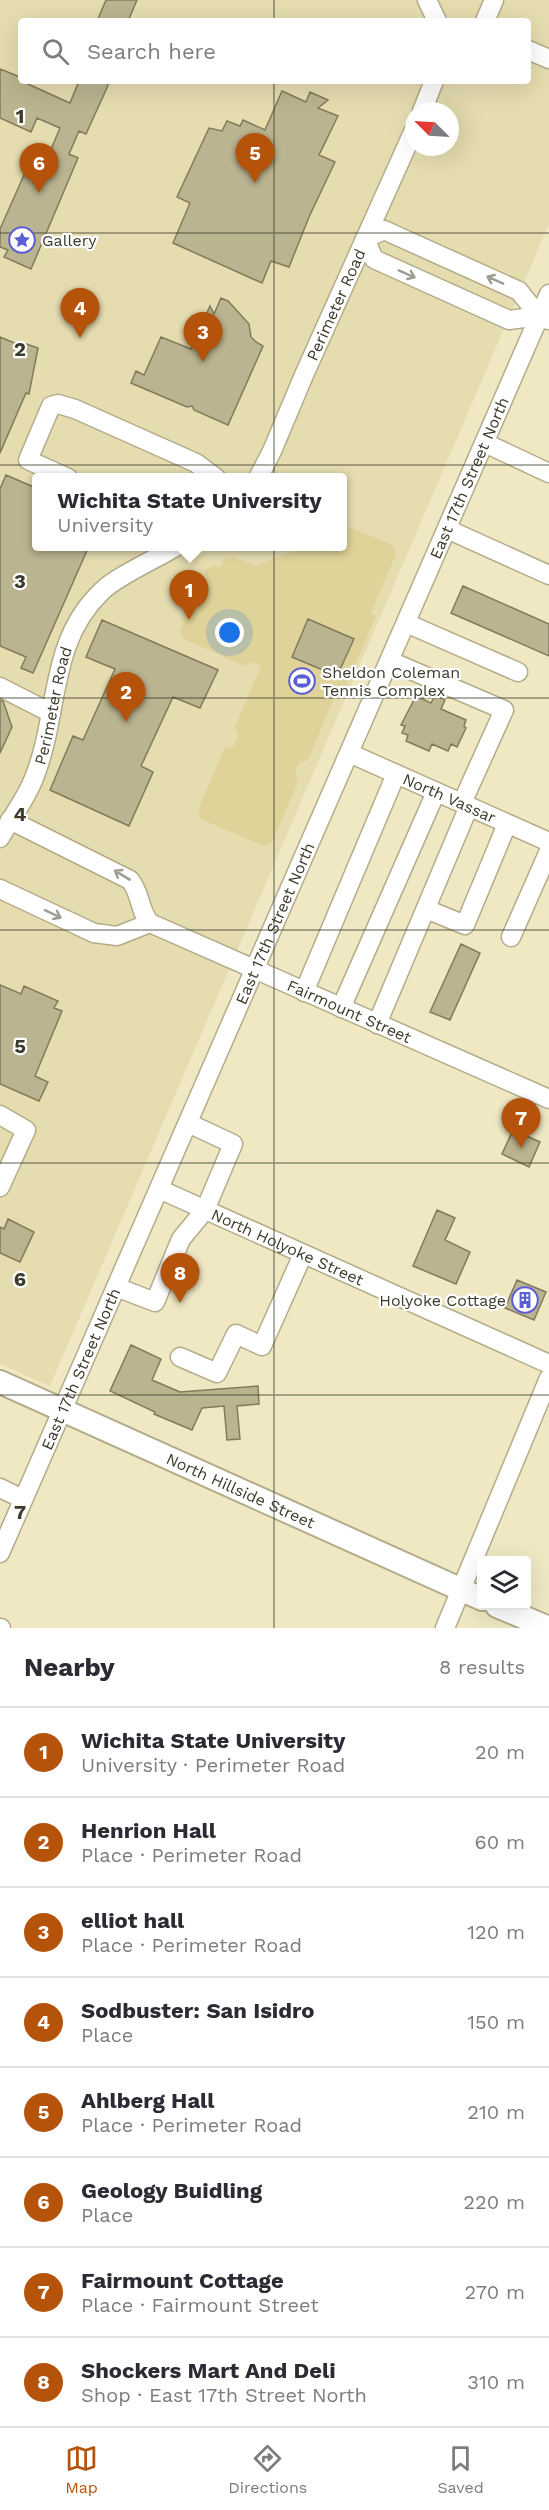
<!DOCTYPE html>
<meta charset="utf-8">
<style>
:root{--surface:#fff;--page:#f7f7f7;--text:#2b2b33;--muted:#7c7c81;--line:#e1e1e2;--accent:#b45309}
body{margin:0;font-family:"Work Sans",sans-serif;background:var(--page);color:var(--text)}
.controls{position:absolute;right:18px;bottom:18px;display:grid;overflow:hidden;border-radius:6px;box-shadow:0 6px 24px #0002}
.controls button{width:54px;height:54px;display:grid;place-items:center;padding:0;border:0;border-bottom:2px solid var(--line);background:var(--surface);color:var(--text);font:30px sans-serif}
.compass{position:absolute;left:405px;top:102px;width:54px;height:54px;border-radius:50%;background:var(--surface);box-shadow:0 6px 24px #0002;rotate:294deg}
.you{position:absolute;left:230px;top:633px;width:21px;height:21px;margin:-15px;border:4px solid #fff;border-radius:50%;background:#1a73e8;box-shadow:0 0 0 9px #1a73e833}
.badge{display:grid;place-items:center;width:39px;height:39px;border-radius:50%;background:var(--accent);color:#fff;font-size:20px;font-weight:700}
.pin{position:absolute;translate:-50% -50px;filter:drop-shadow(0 2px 3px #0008)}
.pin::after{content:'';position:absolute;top:32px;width:21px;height:18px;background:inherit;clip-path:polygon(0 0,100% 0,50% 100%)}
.popup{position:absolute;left:32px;top:473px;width:315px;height:78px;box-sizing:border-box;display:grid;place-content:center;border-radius:6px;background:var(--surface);filter:drop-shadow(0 2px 4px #0005);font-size:20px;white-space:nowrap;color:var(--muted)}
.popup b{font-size:22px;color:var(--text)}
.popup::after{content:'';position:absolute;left:50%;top:100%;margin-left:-12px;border:12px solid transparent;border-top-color:var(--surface)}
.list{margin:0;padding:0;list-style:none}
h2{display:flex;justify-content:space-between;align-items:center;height:78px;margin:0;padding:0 24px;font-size:26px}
h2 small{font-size:20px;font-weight:400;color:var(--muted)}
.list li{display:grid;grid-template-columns:39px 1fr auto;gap:18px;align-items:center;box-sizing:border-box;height:90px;padding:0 24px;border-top:2px solid var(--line)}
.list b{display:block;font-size:22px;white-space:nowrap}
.list p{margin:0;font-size:20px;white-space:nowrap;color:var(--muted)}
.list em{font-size:20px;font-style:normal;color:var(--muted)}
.icon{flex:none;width:33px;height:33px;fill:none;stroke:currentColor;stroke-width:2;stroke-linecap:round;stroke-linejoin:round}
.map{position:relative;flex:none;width:549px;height:1628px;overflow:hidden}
.search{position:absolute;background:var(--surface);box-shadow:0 6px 24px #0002;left:18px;right:18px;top:18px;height:66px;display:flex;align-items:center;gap:15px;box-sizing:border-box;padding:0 21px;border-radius:6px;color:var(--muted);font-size:22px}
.sheet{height:798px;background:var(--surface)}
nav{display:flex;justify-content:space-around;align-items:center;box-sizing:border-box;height:84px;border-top:2px solid var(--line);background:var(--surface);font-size:16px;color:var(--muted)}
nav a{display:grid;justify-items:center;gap:3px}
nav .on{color:var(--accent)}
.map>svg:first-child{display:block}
.built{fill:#e5dcb0;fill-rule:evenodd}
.green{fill:#dfd399}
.building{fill:#bbb490;stroke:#827b59;stroke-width:1.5}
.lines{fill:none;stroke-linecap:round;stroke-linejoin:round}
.minor-casing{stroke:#b3ac89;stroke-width:21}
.major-casing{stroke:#b3ac89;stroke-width:26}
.minor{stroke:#fff;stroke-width:18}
.major{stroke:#fff;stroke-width:22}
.oneway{stroke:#9e9c95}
.grid{fill:none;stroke:#3c3a2b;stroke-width:1.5;stroke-opacity:0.55}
.labels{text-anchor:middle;stroke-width:4.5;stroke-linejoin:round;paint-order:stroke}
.poi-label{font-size:16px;fill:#3c3a2b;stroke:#fff;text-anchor:start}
.street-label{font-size:16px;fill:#3c3a2b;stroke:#fff}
.grid-label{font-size:20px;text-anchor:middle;font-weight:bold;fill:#3c3a2b;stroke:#fff;stroke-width:4.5;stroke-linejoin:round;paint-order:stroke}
</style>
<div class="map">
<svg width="549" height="1628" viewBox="0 0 549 1628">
<rect width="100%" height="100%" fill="#efe8c3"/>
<path class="built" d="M0,0H549V224L50,1386L0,1364ZM21,21H528V81H21ZM414,111H450V147H414ZM36,478H342V546H36Z"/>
<path class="green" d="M342,524L393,545L396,554L371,613L376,616L342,695L334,698L308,760L299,763L295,772L298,782L272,842L263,846L201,819L198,810L224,749L234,746L238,736L235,727L261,666L253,662L245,666L183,639L180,631L206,569L214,565L220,568L225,558L229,559L231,556L256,566L294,551L296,547L342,546Z"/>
<path class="building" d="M106,0H137L128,21H97Z
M0,69L20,77L19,80L70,103L79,81H110L86,134L79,131L69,154L78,158L31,269L4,257L8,250L0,247V229L36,148L49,154L60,128L37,118L31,132L0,118Z
M282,91L306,102L310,92L328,100L318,108L338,116L319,155L335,162L309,217L289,267L271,261L262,283L173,243L190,203L177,197L209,128L222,131L227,121L240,126L243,120L265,130Z
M221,298L228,301L249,324L251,337L256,342L263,346L228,425L194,410L192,406L187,407L131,383L136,371L144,375L161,337L191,349L210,306L214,314Z
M0,337L24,347L26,344L38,348L29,394L26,393L0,453Z
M6,475L36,488V546H89L33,673L21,668L26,657L0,646V489Z
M463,586L549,624V656L451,613Z
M308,619L354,639L337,676L292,657Z
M102,620L218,670L200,708L173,697L141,766L153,772L129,826L50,790L73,736L83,740L115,669L86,657Z
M435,695L445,700L441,709L466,720L464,726L466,728L457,747L451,744L448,751L432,744L429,751L406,741L408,735L402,733L405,726L401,725L416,696L431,703Z
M0,700L3,701L12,727L0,753Z
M461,944L480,953L450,1020L430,1012Z
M0,985L21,994L24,986L58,1001L54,1008L62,1011L35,1076L48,1082L39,1101L0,1084Z
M513,1130L540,1142L529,1167L502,1154Z
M437,1210L455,1218L445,1240L470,1252L456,1284L413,1266Z
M8,1219L34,1232L20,1262L0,1253V1227L4,1229Z
M517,1280L546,1292L534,1320L505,1308Z
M131,1345L161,1359L152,1380L180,1392L258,1386L259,1404L237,1406L240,1439L227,1440L224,1406L202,1408L192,1430L154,1414L155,1412L110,1391Z"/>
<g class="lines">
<g class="minor-casing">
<g id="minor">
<path d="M427,0L437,21"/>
<path d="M485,21L494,0"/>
<path d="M528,50L549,59"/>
<path d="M422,111L434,81"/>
<path d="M539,316L509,320L374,259L365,239L384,230L519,291L539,316L548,320"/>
<path d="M485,443L549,473"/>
<path d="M68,478L28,460L51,406L58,404L75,409L196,463L216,478"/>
<path id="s1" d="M258,478L272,451L304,375L414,130"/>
<path d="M447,529L549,575"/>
<path d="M406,623L518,672"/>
<path d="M390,661L504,710L462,803"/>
<path d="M0,687L51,713"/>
<path id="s2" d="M349,753L549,842"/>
<path id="s3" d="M10,820L130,880C141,893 139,911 150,923L549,1099"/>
<path id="s4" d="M0,838C11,818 26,799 34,778C60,713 48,642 102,591C117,576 158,558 177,546"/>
<path d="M0,889L94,933L117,936L150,923"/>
<path d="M426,909L465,925L507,824"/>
<path d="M511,937L549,851"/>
<path d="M304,992L396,774"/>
<path d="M341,1008L436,792"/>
<path d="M377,1024L469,806"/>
<path d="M0,1115L26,1130L0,1187"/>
<path id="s5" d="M159,1189L549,1364"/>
<path d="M116,1287L155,1302L181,1239L205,1210L233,1144L188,1123"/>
<path d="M180,1357L217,1373L236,1334L262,1346L303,1254"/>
<path d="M0,1488L23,1499"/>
<path id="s6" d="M0,1553L549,294"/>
<path d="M0,1628H1"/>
<path d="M445,1628L549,1378"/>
</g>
</g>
<g class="major-casing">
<g id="major">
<path id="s7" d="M0,1382L482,1599"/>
<path d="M497,1606L549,1628"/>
</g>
</g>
<use href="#minor" class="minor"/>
<use href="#major" class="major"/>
</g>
<defs><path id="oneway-shaft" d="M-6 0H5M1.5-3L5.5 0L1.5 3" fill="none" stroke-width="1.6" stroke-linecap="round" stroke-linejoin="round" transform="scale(1.5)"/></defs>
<g class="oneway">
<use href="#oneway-shaft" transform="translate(407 274) rotate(24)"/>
<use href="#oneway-shaft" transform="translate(495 280) rotate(-156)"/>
<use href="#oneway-shaft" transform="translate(122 875) rotate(-149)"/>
<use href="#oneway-shaft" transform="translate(53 914) rotate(25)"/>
</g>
<path class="grid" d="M274,0V21M274,81V1628M0,233H549M0,465H549M0,698H549M0,930H549M0,1163H549M0,1395H549"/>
<defs>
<g id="sight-ring" transform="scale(1.35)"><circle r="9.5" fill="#fff" stroke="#5c5ed5" stroke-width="1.5"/><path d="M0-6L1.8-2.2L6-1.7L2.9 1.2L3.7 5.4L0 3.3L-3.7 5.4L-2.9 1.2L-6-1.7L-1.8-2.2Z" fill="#5c5ed5"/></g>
<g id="stadium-ring" transform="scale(1.35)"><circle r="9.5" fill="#fff" stroke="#5c5ed5" stroke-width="1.5"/><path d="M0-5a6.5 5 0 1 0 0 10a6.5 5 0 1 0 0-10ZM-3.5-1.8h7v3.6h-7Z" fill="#5c5ed5"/></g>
<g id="building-ring" transform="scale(1.35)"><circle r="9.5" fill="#fff" stroke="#5c5ed5" stroke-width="1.5"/><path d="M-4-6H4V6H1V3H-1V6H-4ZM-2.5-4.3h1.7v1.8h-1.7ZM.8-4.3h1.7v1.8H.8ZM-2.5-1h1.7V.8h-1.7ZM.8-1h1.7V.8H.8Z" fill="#5c5ed5"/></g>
</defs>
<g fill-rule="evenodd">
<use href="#sight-ring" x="22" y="240"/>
<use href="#stadium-ring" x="302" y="681"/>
<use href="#building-ring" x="525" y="1300"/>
</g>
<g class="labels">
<g class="poi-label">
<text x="42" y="246">Gallery</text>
<text x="322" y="678">Sheldon Coleman<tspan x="322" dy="18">Tennis Complex</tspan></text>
<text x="506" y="1306" text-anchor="end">Holyoke Cottage</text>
</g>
<g class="street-label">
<text dy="6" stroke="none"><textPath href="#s1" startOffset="190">Perimeter Road</textPath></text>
<text dy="6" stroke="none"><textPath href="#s6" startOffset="1173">East 17th Street North</textPath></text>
<text dy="6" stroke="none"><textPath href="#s4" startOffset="144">Perimeter Road</textPath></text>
<text dy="6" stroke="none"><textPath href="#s2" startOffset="110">North Vassar</textPath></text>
<text dy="6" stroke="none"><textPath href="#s6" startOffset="687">East 17th Street North</textPath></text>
<text dy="6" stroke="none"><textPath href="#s3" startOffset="400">Fairmount Street</textPath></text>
<text dy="6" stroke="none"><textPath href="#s5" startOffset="141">North Holyoke Street</textPath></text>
<text dy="6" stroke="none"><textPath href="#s6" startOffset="201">East 17th Street North</textPath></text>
<text dy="6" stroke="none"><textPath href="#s7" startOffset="264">North Hillside Street</textPath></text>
</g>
</g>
<g class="grid-label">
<text x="20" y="123">1</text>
<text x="20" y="356">2</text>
<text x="20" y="588">3</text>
<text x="20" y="821">4</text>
<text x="20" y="1053">5</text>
<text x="20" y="1286">6</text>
<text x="20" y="1519">7</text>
</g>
</svg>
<div class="controls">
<button><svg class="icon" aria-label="layers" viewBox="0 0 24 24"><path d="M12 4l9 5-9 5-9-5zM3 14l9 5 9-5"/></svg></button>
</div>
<svg class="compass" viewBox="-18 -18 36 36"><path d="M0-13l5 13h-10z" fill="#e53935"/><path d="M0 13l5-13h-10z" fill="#7c7c81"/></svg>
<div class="you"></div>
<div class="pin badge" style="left:189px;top:620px">1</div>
<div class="popup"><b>Wichita State University</b>University</div>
<div class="pin badge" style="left:126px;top:722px">2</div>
<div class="pin badge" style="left:203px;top:362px">3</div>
<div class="pin badge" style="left:80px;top:338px">4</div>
<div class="pin badge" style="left:255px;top:183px">5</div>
<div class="pin badge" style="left:39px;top:193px">6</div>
<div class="pin badge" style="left:521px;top:1148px">7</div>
<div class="pin badge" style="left:180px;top:1303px">8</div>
<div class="search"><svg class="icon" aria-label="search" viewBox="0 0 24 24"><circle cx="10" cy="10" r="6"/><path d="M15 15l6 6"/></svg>Search here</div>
</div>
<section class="sheet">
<h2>Nearby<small>8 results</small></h2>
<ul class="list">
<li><span class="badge">1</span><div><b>Wichita State University</b><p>University · Perimeter Road</p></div><em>20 m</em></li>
<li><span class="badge">2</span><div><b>Henrion Hall</b><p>Place · Perimeter Road</p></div><em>60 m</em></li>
<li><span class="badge">3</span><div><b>elliot hall</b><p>Place · Perimeter Road</p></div><em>120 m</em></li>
<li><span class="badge">4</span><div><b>Sodbuster: San Isidro</b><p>Place</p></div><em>150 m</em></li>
<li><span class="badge">5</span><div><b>Ahlberg Hall</b><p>Place · Perimeter Road</p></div><em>210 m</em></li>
<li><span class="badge">6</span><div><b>Geology Buidling</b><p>Place</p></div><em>220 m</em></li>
<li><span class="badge">7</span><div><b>Fairmount Cottage</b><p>Place · Fairmount Street</p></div><em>270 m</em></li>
<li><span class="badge">8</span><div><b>Shockers Mart And Deli</b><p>Shop · East 17th Street North</p></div><em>310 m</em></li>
</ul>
</section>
<nav>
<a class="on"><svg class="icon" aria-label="map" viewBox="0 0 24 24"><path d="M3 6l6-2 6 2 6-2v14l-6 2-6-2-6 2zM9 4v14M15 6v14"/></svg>Map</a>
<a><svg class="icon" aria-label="directions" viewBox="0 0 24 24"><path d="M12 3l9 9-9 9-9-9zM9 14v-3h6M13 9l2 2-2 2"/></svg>Directions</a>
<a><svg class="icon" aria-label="saved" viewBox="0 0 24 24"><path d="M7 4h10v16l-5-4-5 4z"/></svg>Saved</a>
</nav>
